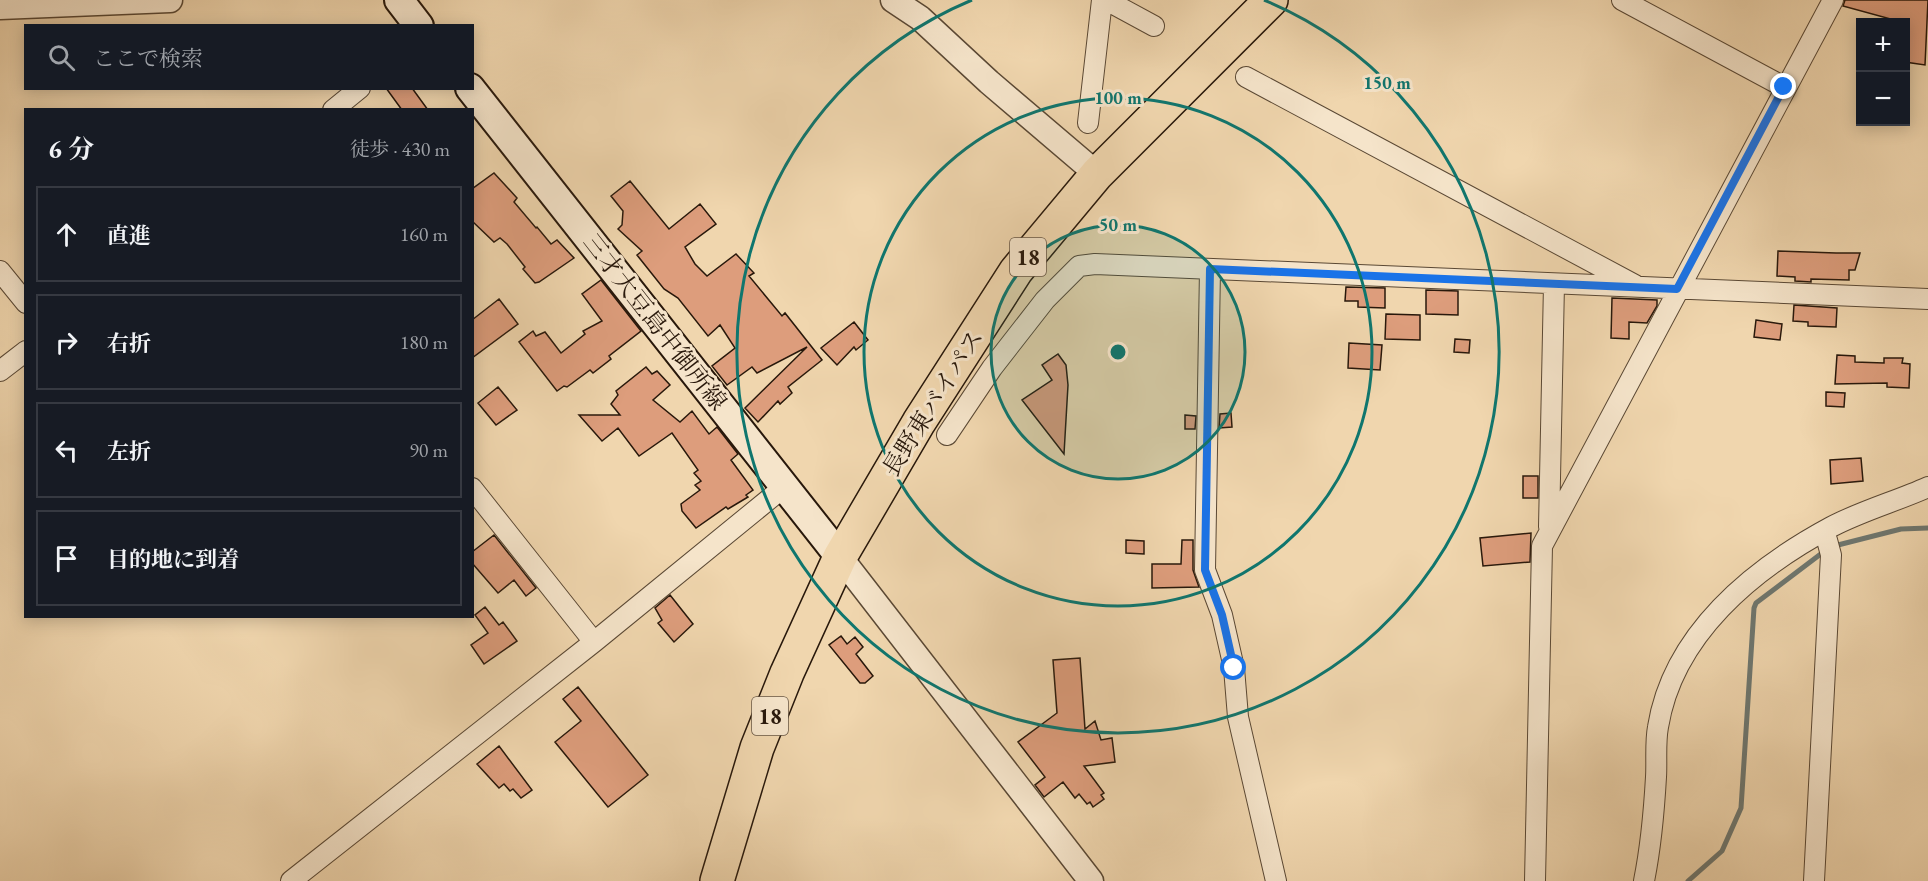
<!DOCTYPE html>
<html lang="ja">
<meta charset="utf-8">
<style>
:root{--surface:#171b24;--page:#20242c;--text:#f1f3f6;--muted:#9ea1a6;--line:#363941}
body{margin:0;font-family:"EB Garamond","Noto Serif JP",serif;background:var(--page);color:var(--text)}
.controls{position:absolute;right:18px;top:18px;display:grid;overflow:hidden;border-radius:0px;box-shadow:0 3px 15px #0003}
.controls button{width:54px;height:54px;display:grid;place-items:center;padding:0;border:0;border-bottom:2px solid var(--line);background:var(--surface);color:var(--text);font:30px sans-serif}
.stop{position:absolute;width:18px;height:18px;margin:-14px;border:4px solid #1a73e8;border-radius:50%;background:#fff}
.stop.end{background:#1a73e8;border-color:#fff;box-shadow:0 2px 6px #0008}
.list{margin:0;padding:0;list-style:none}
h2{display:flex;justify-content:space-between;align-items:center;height:78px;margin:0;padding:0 24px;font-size:26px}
h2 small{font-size:20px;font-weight:400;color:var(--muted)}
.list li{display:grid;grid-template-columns:39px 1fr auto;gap:18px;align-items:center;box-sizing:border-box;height:96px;margin:0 12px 12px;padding:0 12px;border:2px solid var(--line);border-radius:0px}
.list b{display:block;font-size:22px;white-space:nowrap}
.list em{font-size:20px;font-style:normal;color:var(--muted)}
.icon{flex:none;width:33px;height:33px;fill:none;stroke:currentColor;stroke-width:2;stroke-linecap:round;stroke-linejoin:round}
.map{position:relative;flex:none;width:1928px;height:881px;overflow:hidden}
.search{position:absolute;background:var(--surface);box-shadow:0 3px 15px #0003;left:24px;top:24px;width:450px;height:66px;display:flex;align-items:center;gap:15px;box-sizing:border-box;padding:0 21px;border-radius:0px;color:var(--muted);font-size:22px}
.panel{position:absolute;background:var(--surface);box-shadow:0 3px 15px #0003;left:24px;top:108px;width:450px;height:510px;border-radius:0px}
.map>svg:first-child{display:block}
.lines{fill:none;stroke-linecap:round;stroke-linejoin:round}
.stream{stroke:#6e7770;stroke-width:5}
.building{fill:#dd9d7c;stroke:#28180b;stroke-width:1.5}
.minor-casing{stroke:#5a4834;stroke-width:22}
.tertiary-casing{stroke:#5a4834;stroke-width:27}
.secondary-casing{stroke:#28180b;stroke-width:32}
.trunk-casing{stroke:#28180b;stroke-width:36}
.minor{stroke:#f5e4ca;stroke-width:20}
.tertiary{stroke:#f5e4ca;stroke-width:24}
.secondary{stroke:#f5e4ca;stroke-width:28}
.trunk{stroke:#f0d6ae;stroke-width:33}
.route{stroke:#1a73e8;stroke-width:8}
.ring{fill:none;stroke:#0f766e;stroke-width:3}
.labels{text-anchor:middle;stroke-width:6;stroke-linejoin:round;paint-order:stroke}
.shield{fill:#f5e4ca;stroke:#654;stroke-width:1.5}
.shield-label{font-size:22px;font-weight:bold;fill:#28180b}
.street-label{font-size:24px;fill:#28180b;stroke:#f5e4ca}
.centre{fill:#0f766e;stroke:#f5e4ca;stroke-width:3}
.ring-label{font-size:18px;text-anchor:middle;font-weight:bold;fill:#0f766e;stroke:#f5e4ca;stroke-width:6;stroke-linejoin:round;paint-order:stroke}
</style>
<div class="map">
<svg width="1928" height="881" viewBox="0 0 1928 881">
<rect width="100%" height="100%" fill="#f0d6ae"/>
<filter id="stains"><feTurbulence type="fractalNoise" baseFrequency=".00333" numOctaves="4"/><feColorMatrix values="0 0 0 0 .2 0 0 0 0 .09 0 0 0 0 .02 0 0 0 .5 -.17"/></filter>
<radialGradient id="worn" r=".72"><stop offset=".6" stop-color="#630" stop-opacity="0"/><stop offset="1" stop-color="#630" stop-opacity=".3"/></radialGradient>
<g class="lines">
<path class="stream" d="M1834,546L1901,529L1928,528
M1688,881L1722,851L1741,808L1754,608L1756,603L1826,550"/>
</g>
<path class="building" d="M1845,0H1928L1925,65L1905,62L1909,24L1843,6Z
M386,88H412L428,110H402Z
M494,173L517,198L514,202L536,228L537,227L551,244L557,240L574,258L539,282L535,283L523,269L525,267L507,244L500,238L494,242L472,221V189Z
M630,181L669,229L700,204L716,224L685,247L695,264L707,276L736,254L754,273L749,276L782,316L785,313L822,360L788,387L792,393L780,404L778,401L758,422L745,408L807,347L757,373L752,367L727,385L712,366L735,348L720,325L708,336L678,298L664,289L637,255L642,251L618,229L622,225L623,211L611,196Z
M1778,251L1836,253H1860L1855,270H1849V280L1811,279V282L1795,281V277L1777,276Z
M601,280L641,331L609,356L611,359L593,373L590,370L567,387L564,386L557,391L519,342L533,331L536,336L545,332L561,353L585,334L583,331L602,321L582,294Z
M1346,287L1385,288V308L1358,307V301H1345Z
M1426,290L1458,291V315L1426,314Z
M1612,298L1657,300V306L1647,323L1629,322V339L1611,338Z
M499,299L518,324L472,358V320Z
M1794,305L1837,308L1836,327L1808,326V322L1793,321Z
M1386,314L1420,315V340L1385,339Z
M1756,320L1782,324L1780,340L1754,337Z
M854,322L868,340L856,350L854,347L837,365L821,348Z
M1455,339L1470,340L1469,353L1454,352Z
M1349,343L1382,345L1380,370L1348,368Z
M1058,354L1066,365L1068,385L1064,454L1022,400L1052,380L1042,365Z
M1837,355L1855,356V362L1884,363V358H1903L1902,363L1910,364L1909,388L1887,387V383L1835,384Z
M646,367L652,374L657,371L670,385L653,400L680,422L692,411L709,434L717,427L738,454L731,460L753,490L746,495L748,497L728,509L726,507L696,528L682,511L681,504L700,490L695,485L701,481L694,473L698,470L672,433L639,456L618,428L602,441L579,415H620L611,404L618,395L616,391Z
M498,387L517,410L496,425L478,403Z
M1826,392L1845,393L1844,407L1826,406Z
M1231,413L1232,427L1219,428L1220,414Z
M1185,415L1196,416L1195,429H1185Z
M1861,458L1863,481L1831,484L1830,460Z
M1523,476H1538V498H1523Z
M1531,533L1530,562L1483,566L1480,538Z
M494,535L536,588L526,596L514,580L498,593L472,563V552Z
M1126,540L1144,541V554L1126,553Z
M1182,540H1193V570L1199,587L1152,588V564H1181Z
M670,595L693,624L674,642L658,623L662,620L655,608Z
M485,607L499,625L503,622L517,641L484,664L471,645L488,633L475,615Z
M841,636L847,644L855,637L863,647L856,654L873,676L865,683H860L829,645Z
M1080,658L1085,729L1095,721L1101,740L1112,738L1115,762L1084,766L1104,793L1101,795L1104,799L1093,807L1090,802L1087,804L1079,794L1075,798L1063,782L1044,797L1035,785L1045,777L1018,742L1057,713L1053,660Z
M578,687L648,775L608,807L555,742L581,721L563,699Z
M499,746L532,790L521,798L513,789L510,791L504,784L499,788L477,764Z"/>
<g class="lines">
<g class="minor-casing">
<path id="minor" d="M1106,0L1154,26
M1622,0L1784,87
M1246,77L1635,285
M333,110L360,88
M1088,123L1102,0
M1210,269L1205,570L1222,615L1234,668L1238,717L1276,881
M0,271L26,303
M0,371L26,351
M947,435L992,368L1045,300L1079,266L1095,264L1928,299
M472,488L594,642
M1549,527L1554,284
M291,881L594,642L784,487
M1535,881L1542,546L1833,0
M1644,881C1651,846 1654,812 1656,777C1657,761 1655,743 1658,727C1673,634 1753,569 1831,527C1861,511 1897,501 1928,487
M1814,881L1831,555L1827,540L1821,533"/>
</g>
<g class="tertiary-casing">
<path id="tertiary" d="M893,0L920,18L989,82L1097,174
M0,7L170,0
M840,557L1091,881"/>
</g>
<g class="secondary-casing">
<path id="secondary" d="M399,0L419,26
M470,88L840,557"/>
</g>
<g class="trunk-casing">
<path id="trunk" d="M717,881L757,748L787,673L840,557L919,422L1016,271L1097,174L1271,0"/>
</g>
<use href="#minor" class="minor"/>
<use href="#tertiary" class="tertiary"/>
<use href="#secondary" class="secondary"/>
<use href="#trunk" class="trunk"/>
</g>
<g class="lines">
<path class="route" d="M1234,668L1222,615L1205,570L1210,269L1677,289L1784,87"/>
</g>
<circle cx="1118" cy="352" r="127" fill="#0f766e" fill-opacity=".12"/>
<g class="ring">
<circle cx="1118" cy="352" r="127"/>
<circle cx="1118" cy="352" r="254"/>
<path d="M1264 0A381 381 0 1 1 972 0"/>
</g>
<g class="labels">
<g class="shield">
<rect x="1010" y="238" width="36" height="38" rx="4.5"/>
<rect x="752" y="697" width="36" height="38" rx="4.5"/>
</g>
<g class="shield-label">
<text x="1028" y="265">18</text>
<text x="770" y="724">18</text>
</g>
<g class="street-label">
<text transform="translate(655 322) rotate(52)" y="8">三才大豆島中御所線</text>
<text transform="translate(933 403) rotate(-58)" y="8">長野東バイパス</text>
</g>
</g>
<circle cx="1118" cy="352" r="9" class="centre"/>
<g class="ring-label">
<text x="1387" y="89">150 m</text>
<text x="1118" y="104">100 m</text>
<text x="1118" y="231">50 m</text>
</g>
<rect width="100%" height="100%" filter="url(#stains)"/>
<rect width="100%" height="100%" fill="url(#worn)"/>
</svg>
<div class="controls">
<button>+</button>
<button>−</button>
</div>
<div class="stop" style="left:1234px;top:668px"></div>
<div class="stop end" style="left:1784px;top:87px"></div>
<div class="search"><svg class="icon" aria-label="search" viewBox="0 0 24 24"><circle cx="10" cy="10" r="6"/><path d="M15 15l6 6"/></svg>ここで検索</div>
<section class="panel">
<h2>6 分<small>徒歩 · 430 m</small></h2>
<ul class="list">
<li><svg class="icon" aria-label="ahead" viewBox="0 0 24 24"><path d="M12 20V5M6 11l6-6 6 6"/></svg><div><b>直進</b></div><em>160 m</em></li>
<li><svg class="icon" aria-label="right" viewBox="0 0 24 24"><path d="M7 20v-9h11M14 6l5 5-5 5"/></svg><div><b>右折</b></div><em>180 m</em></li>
<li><svg class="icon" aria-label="left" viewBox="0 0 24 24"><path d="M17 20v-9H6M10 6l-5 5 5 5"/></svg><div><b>左折</b></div><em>90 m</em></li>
<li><svg class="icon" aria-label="arrive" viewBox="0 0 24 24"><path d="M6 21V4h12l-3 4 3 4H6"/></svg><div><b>目的地に到着</b></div></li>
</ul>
</section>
</div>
